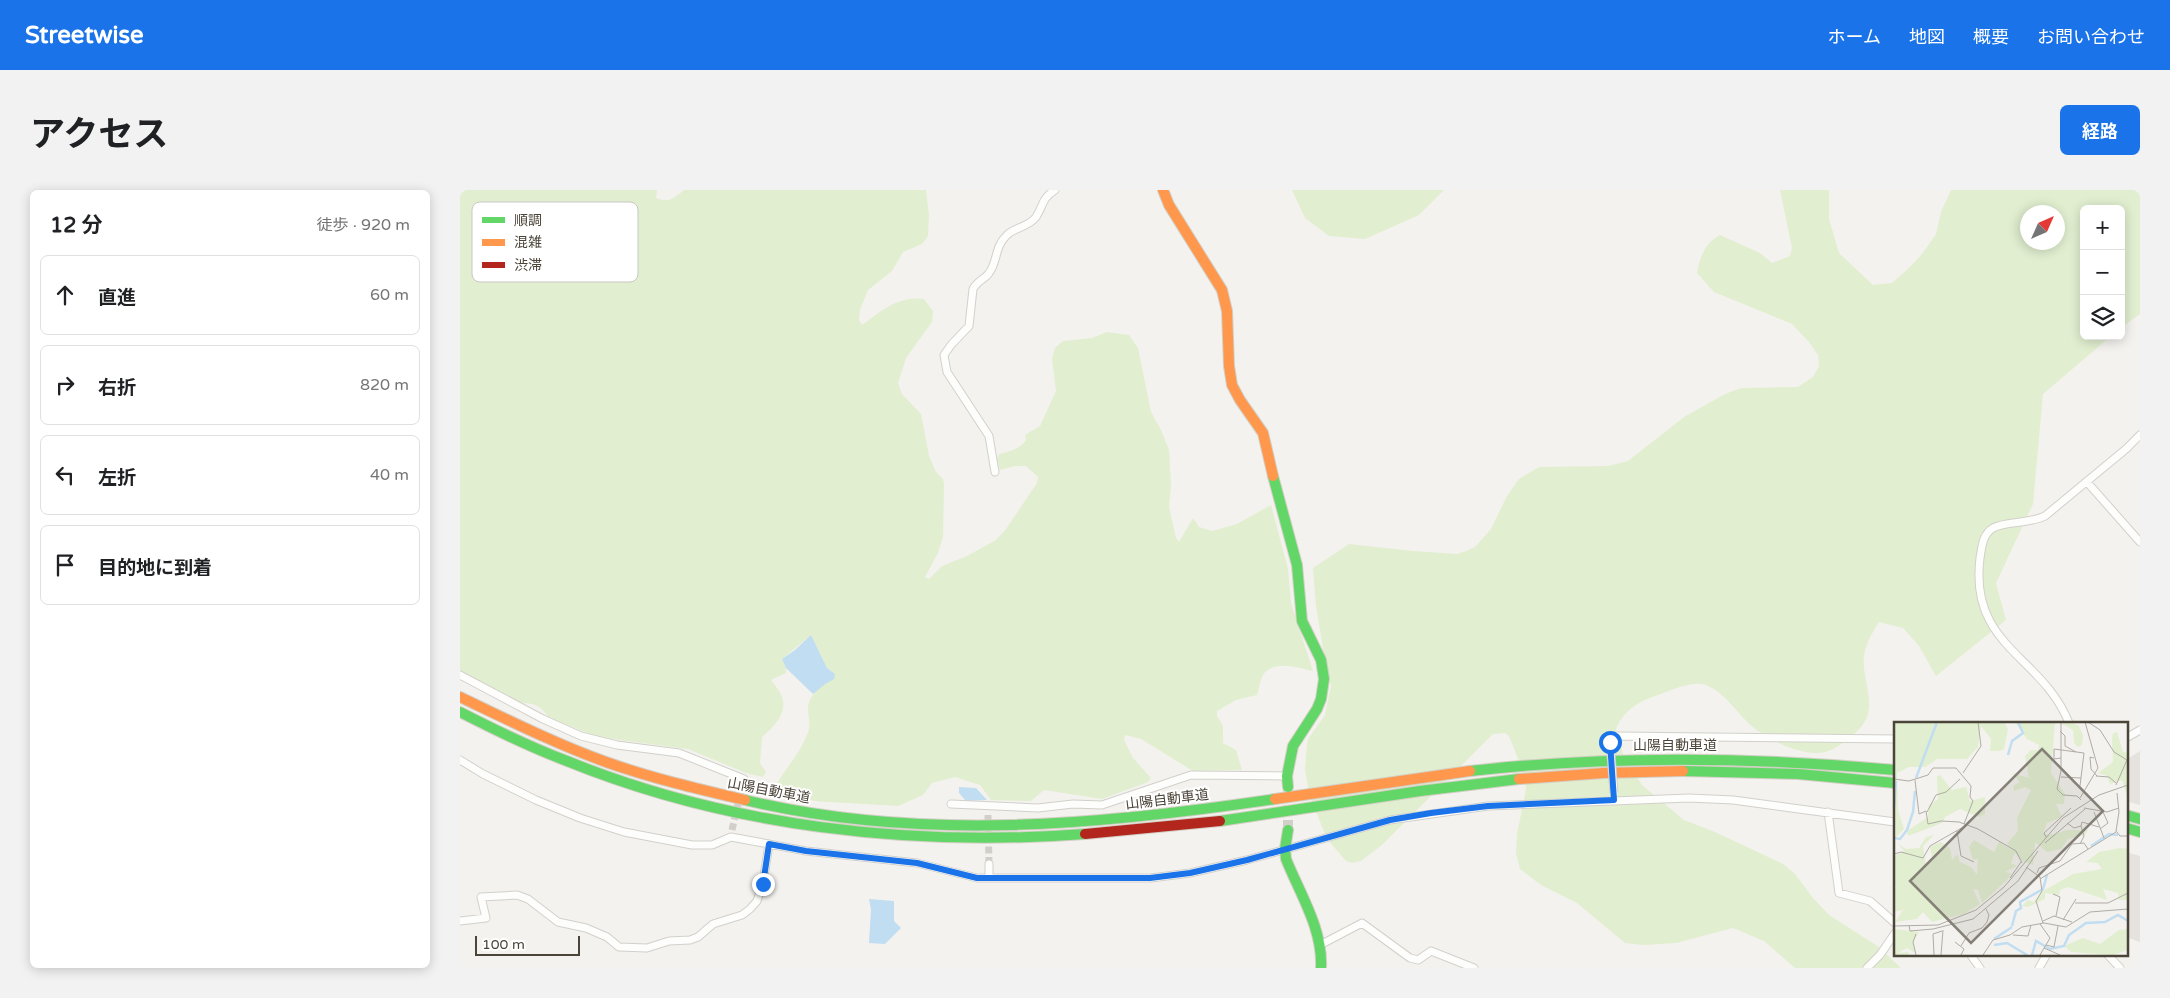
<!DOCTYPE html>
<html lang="ja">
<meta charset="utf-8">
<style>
:root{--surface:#fff;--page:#f2f2f2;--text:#202124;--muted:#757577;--line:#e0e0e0;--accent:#1a73e8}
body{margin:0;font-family:"Varela Round","Noto Sans JP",sans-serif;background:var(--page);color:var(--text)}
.controls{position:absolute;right:15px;top:15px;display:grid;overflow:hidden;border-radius:8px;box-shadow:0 2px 12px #0003}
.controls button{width:45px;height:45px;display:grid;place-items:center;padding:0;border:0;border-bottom:1px solid var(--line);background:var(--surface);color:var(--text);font:25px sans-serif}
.compass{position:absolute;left:1560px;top:15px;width:45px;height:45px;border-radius:50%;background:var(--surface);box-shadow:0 2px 12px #0003;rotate:45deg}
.scale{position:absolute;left:15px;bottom:12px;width:105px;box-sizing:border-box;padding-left:5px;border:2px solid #4b4439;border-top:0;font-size:14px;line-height:18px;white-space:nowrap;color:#4b4439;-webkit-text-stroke:4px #fff;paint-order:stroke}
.stop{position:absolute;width:15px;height:15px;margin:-11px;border:4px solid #1a73e8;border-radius:50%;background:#fff}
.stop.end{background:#1a73e8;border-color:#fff;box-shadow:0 1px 5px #0008}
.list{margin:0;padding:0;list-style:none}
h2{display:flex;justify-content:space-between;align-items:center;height:65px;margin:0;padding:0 20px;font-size:21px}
h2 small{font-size:16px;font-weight:400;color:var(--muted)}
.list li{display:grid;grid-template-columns:32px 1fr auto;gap:15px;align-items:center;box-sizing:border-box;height:80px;margin:0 10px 10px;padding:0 10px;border:1px solid var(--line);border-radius:8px}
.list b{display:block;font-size:19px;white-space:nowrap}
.list em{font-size:16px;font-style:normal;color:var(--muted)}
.icon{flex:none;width:28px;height:28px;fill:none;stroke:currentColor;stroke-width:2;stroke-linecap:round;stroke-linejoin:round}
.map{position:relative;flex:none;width:1680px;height:778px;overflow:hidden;border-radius:8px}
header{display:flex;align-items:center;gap:30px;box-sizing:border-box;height:70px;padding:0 25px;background:var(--accent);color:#fff}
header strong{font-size:24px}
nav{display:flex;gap:28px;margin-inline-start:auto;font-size:18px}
.intro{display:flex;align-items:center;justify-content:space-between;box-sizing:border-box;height:120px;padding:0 30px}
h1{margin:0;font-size:35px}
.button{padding:12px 22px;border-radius:8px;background:var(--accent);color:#fff;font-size:18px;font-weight:700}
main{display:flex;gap:30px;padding:0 30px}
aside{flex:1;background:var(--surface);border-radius:8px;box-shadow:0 2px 12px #0003}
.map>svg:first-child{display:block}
.green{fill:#e1eecf;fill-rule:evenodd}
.parking{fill:#e6e3df}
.water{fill:#c0ddf1}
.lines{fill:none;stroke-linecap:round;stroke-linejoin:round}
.street-tunnel{stroke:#d2cfca;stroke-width:7;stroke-dasharray:7 3.5;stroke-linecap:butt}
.secondary-tunnel{stroke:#d2cfca;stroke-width:10;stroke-dasharray:10 5;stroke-linecap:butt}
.street-casing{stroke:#d2d0cb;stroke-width:9}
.fast-casing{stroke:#d3cfc5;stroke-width:12}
.slow-casing{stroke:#d3cfc5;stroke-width:12}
.jam-casing{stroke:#d3cfc5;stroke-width:12}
.street{stroke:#fdfdfc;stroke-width:7}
.fast{stroke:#63d668;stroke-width:10}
.slow{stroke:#ff974d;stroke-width:10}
.jam{stroke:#b3261e;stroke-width:10}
.street-bridge-casing{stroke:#d2d0cb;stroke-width:9;stroke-linecap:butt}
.street-bridge{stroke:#fdfdfc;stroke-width:7}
.route{stroke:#1a73e8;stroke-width:6}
.labels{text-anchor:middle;stroke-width:4;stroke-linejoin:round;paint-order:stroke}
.street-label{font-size:14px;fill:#4b4439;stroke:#fff}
.inset-river{fill:none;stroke:#c0ddf1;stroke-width:2.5}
.inset-road{fill:none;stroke:#b0aca6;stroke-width:1}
.view{fill:#868178;fill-opacity:0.15;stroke:#868178;stroke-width:2.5}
.inset-edge{fill:none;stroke:#4b4439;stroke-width:2.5}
.key{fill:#fff;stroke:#c9c7c4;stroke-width:1}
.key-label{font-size:14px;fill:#4b4439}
</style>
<header>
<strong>Streetwise</strong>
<nav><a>ホーム</a><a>地図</a><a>概要</a><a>お問い合わせ</a></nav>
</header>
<div class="intro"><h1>アクセス</h1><a class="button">経路</a></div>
<main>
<aside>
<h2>12 分<small>徒歩 · 920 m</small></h2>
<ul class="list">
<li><svg class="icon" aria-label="ahead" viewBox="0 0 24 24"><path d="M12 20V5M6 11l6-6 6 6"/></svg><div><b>直進</b></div><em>60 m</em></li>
<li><svg class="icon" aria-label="right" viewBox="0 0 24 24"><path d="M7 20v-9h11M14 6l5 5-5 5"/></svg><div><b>右折</b></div><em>820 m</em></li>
<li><svg class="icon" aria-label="left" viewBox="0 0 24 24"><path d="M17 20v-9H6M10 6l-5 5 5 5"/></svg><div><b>左折</b></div><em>40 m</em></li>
<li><svg class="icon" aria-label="arrive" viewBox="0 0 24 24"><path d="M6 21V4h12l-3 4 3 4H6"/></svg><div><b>目的地に到着</b></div></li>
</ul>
</aside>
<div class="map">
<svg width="1680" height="778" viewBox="0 0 1680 778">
<rect width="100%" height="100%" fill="#f4f2ee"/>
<path class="green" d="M0,0H197L196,8C209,13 213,9 224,0H466L469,25L468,46L462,54L443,62L432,81L408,100L400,120L399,130L402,135C421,121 439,105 464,109L473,121L472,132L446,168L438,193L442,204L461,224L469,266L476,282L483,289L484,294L483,347L478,363L465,387L469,389L482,376L507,366L536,350L546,339L577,293L578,287L566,276H555L540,280L537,269L539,264C549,262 560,259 566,250L565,245L580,236L596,201L592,168L595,158L603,151L632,148L647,142L669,145L678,158L691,222L701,240L709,260L711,295L709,317L716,348L719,352L733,328L739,337L752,341L777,334L811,315L828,379L831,413L853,481C838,478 814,469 803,485C800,490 799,499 797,505L776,510L757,521V526L763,536V553L776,560L782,580L733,581L681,549L665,545L664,550L673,568L691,588L688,592L642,609L584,600L571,611L531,610L520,595L495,587L472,593L463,605L438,616L354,611L316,595C326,578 340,563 347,545C351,536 349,530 348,521C347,504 364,495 375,484L367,478L351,445L322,469L326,478V483L311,490C315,495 320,501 322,507C328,522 313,538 302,547L300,573L306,582L303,587L286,583L228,559L137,547L88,527C82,516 74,513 62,513L0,481Z
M832,0H984L959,25L905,49L869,46L845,28Z
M1320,0H1369V29L1379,63L1413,95L1432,93L1449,78L1462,64L1476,44L1481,22L1491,0H1680V124L1661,138V19H1624V146H1651L1583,204L1573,314L1536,393L1546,430L1476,486L1459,456L1443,438L1419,432C1412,443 1406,453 1404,466C1401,489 1419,517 1401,537C1393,546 1380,557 1368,561C1347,569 1311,551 1294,538C1277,524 1267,504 1246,495C1234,490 1210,500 1198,505C1179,511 1164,520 1156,539L1164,567L1182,595L1224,630L1255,642L1323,674L1335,684L1353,708L1369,725L1419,757L1441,778H1335L1304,751L1273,738L1216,753L1183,755L1165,753L1117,713L1081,695L1060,679L1056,663L1057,644L1066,599L1064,584L1049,546L1045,543L1033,544L922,655L901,671L892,673L886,671L867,649L849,604L845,579L847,555L848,549L865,525L871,496L865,470L856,416L853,378L889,354L953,361L997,364L1006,361L1015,357L1031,339L1047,306L1059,289L1079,277L1148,276L1168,271L1224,227L1265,204L1281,198L1338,197L1353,187L1359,176L1358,165L1349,152L1332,134L1254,102L1237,83C1240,67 1245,53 1260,45L1300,63L1312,73L1330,66L1332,58ZM1568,22H1598V52H1568Z"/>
<path class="parking" d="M1680,561V615L1666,611V570Z
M1666,662L1680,666V752L1666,747Z"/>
<path class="water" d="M351,445L367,478L375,484L374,489L365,494L353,504L326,478L322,469L335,460Z
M499,597L516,598L527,610L506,611L499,603Z
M409,709L434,711V731L441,738L425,754L409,753L411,720Z"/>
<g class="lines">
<path class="street-tunnel" d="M528,625L529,674
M272,640L282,596"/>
<path class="secondary-tunnel" d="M828,640V600"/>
<g class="street-casing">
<path id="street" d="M535,282L529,246L487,182L484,165L491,155L509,136L513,99C517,91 525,89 529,83C538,72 534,57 547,45C555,37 569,37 576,27C584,15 581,9 595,0
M1627,292L1680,352
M0,485L83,529L121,546L157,555L219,563L284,589L282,596
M1609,533C1582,465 1509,457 1520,368C1522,357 1522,345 1533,338C1545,331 1569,334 1585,326L1666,259L1680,245
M1666,548L1680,540
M1150,552L1157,546L1435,549
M0,570L23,584L76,610L120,628L164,642L232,655H252L271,647L346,661L457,673L517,688H691L730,683L787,670L930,630L1028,616L1229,608L1273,610L1435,632
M491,614L578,618L613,614L642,615L731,585L827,586
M1368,622L1379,703L1410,711L1435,733
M529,674V688
M0,731L26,728L21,707L57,705L68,709L98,732L126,738L147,747L159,757L187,758L209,751L230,750L238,747L253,734L282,725L290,719L297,711L303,693L309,654
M860,755L902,733L950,768L958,770L971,761L1014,778
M1510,764L1520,778
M1647,764L1660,778
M1407,778L1420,765L1435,743
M1579,778L1587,764"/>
</g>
<g class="fast-casing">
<path id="fast" d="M813,286L837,375L842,431L861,470L864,489L861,509L857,519L833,556L827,586L828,597
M0,522C35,540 70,557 107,571C270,637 450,657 625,644
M1010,581C1152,565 1293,567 1435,580
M1223,581L1338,584L1435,593
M285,610C460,652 640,635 815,609
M1666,625L1680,629
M760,631L960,601L1059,589
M1666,638L1680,642
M828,640L825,659L826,669C840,704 863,739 861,778"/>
</g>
<g class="slow-casing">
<path id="slow" d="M703,0L709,15L762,100L767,121L769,176L772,195L780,210L803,243L813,286
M0,507C48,530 96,554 146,572C191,588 238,599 285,610
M1059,589L1144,583L1223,581
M815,609L1010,581"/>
</g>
<g class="jam-casing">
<path id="jam" d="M625,644L760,631"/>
</g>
<use href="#street" class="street"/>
<use href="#fast" class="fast"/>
<use href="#slow" class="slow"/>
<use href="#jam" class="jam"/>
<g class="street-bridge-casing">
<path id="street-bridge" d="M1150,552L1154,603"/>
</g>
<use href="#street-bridge" class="street-bridge"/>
</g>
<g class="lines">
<path class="route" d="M303,694L309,654L346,661L457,673L517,688H690L730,683L787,670L930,630L971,623L1028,616L1154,610L1150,552"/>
</g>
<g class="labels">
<g class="street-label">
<text x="1215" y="560">山陽自動車道</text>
<text transform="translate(309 600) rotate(11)" y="5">山陽自動車道</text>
<text transform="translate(707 609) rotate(-7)" y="5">山陽自動車道</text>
</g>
</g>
<g transform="translate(1434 532)">
<rect width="234" height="234" fill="#f4f2ee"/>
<path d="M0,0H110L114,7L110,27L106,29H96L97,17L87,4L84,25L73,37H43L31,45H15L3,51L4,88L10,107L2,115ZM121,0H161L157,51L171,72L170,82H162L168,95L153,101L149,111L156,113L173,108H194L191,113L174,117L167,127L153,130L141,120L139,143L128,139L113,122L124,109L123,96L137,68L131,65L120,69L119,64L126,60L118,51L135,56L131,34L137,28H144L145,23L133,17ZM176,0L185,4L189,13L188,23L184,25L180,21L179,8L168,2ZM223,10L229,30L234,31V77L228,58L216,62L213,54L204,51L219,40L218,18L219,11ZM46,53L58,68L72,65L76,79L91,75V92L85,95L66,87L51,95L48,101L14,114L13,109L34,95L35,83L44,77L43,54ZM40,113L29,124L32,145L38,135L36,125L47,120L56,126L58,138L63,132L66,140L77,145L83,153L84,137L79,138L75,125L80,118L100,130L105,120L111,124L121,130L117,141L123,144L111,150L117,151L114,157L88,181L84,168L79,167L86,182L70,192L38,200L29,190L23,197L1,200L9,188L0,190V168L3,165H0V134L10,129L4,122L12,127L25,126L32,115ZM226,126L234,127V178H225L224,171L209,167L213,178L174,165L166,168L165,173L151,171V177L134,185L128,184L134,178L140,180L149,169L179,152L208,147L204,141L192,140L205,130ZM0,207L25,210L19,220L21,231L13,226L4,231L14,230L15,233H0ZM234,207V228L219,233L177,230L170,224L189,216L206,222L225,208Z" fill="#e1eecf"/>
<path class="inset-river" d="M114,33L118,19L129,11L124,0M22,56L43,0M0,85L2,59M0,116L6,117L13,108L19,90L21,69M197,124L215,112L224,113M118,204L122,189L127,186L126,180L149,167L153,153M100,217L118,205M100,223L113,221L133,233M138,233L142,219L156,227L170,224L175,213L192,201L211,200L224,193L234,199"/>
<path class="inset-road" d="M167,0V49L163,67L169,73L183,74L187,78M194,0L206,8L220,30L233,38L222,63M166,9L171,14V24L182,30M167,36L160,37V27L190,31L186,64M200,36L196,35L197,47L203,54M69,51L87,24L84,0M202,54L215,55L222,61M167,55L187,56M0,57L15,59L34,53L39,46H62L77,64L76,75L79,79L70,102M21,58L25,92L32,89L34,102L47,99L65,100L84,107L122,129L128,141M223,71L225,90L222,109L226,114H234M186,76L204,46L191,0M190,86L213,90L225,86M33,90L42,73L52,70L66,57M200,90L210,116M173,101L180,106L187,104L188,100L205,105M206,107L214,101L209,90M63,109L67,134L80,140M152,115L150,111L177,86M151,121L191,87M186,122L190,114L187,104M0,132L7,130L29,136L36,124L71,104M132,145L146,155L148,169L142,179L149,201M143,151L145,146L166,139L178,122L190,121L194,127M116,156L127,140M146,157L222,110M159,172L166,175L162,194M181,181H214L234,171M169,198L182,177M149,199L160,194L178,200M146,202L156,216L146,233M15,203L16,209L39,207L79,197L124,159L144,129M0,204L44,203L82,188L110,165L169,96L205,73L234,63M119,213L134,214L137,203M61,220L70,227L67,233M152,223L160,225L164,204M67,224L75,211L88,206L93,200L95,193L92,187M150,226L166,233M22,233L19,220L22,212M40,233L39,212L48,209M47,233L49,208M89,233L99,218L116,213L128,205L150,201L172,205L196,190L234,187"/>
<path class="view" d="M148,27L209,89L77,221L16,159Z"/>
<rect width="234" height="234" class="inset-edge"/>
</g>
<rect x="12" y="12" width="166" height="80" rx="8" class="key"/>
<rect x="22" y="27" width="23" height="6" fill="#63d668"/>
<rect x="22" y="49" width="23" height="7" fill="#ff974d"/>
<rect x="22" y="72" width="23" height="6" fill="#b3261e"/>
<g class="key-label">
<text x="54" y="35">順調</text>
<text x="54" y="57">混雑</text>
<text x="54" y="80">渋滞</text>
</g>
</svg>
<div class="controls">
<button>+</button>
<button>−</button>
<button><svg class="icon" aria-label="layers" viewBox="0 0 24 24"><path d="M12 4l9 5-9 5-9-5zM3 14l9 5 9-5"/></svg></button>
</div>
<svg class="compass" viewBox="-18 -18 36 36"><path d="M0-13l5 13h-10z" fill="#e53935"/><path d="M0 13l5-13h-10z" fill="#757577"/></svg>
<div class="scale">100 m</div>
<div class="stop" style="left:1150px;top:552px"></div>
<div class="stop end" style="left:303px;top:694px"></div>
</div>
</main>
